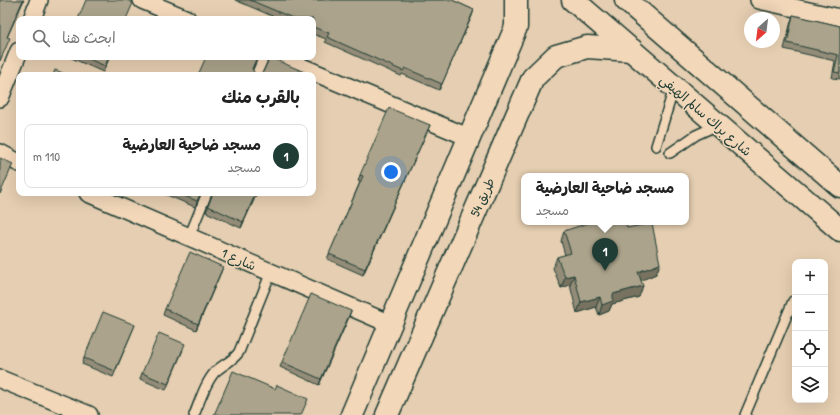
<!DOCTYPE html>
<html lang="ar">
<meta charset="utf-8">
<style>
:root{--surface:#fff;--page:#f6f6f6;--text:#222;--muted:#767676;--line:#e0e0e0;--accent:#1f3d34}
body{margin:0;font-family:"Patrick Hand","Playpen Sans Arabic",sans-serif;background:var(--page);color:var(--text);direction:rtl}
.controls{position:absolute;right:12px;bottom:12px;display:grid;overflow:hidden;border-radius:8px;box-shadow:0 4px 16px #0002}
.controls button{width:36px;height:36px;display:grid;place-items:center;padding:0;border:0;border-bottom:1px solid var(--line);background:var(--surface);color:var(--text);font:20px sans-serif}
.compass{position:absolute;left:744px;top:12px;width:36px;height:36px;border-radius:50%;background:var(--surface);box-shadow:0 4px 16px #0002;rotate:208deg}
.you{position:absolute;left:391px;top:172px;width:14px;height:14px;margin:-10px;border:3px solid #fff;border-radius:50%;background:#1a73e8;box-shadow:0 0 0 6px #1a73e833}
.badge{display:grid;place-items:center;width:26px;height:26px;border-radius:50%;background:var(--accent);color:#fff;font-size:13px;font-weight:700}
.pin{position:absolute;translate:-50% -33px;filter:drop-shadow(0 1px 2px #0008)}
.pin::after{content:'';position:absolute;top:21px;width:14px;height:12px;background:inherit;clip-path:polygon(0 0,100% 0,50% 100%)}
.popup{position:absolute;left:521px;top:173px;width:168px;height:52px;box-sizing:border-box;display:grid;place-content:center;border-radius:8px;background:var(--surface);filter:drop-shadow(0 1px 3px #0005);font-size:13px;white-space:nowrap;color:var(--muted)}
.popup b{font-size:15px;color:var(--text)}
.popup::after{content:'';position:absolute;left:50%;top:100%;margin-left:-8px;border:8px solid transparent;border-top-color:var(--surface)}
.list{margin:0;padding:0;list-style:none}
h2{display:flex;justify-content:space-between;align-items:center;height:52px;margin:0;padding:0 16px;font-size:17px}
h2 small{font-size:13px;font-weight:400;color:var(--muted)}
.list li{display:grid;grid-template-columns:26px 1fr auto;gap:12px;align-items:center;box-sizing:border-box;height:64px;margin:0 8px 8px;padding:0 8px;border:1px solid var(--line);border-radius:8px}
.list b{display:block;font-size:15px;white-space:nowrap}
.list p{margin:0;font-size:13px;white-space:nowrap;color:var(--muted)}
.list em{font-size:13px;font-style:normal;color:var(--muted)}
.icon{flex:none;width:22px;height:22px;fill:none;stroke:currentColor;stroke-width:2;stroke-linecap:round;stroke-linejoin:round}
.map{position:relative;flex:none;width:840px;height:415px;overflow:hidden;direction:ltr}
.search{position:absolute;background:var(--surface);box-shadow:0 4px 16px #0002;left:16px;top:16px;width:300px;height:44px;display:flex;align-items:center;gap:10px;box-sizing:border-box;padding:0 14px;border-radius:8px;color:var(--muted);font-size:15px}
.panel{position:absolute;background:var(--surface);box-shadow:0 4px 16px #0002;left:16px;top:72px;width:300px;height:124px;border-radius:8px;direction:rtl}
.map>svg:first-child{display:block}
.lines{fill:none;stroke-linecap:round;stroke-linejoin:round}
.service-casing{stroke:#1f3d34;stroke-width:12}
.minor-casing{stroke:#1f3d34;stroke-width:20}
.tertiary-casing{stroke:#1f3d34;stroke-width:25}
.secondary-casing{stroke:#1f3d34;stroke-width:25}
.service{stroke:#f2d7b9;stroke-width:9}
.minor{stroke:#f2d7b9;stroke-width:17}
.tertiary{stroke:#f2d7b9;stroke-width:22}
.secondary{stroke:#f2d7b9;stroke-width:22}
.wall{fill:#938c78;stroke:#1f3d34}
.shaded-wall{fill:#787261;stroke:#1f3d34}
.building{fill:#aba38b;stroke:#1f3d34}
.labels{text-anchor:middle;stroke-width:3;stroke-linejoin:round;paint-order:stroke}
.street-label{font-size:13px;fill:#1f3d34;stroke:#f2d7b9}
</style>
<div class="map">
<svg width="840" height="415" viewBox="0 0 840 415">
<rect width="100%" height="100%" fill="#e5ceb1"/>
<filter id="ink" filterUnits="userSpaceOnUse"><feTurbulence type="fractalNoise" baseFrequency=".025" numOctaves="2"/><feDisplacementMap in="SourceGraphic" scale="8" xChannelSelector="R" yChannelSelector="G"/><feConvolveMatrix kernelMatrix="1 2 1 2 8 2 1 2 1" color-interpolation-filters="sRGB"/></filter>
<g filter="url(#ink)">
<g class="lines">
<g class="service-casing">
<path id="service" d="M256,75L264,57
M656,146L674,88
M670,153L696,135L718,125
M189,237L207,193
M194,415C200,401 205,383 215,372C223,364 232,362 239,352L271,272
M745,415L793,301"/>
</g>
<g class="minor-casing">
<path id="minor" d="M142,0L187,19
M759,0L840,18
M32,19L39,0
M278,57L468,137
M0,98L19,51
M0,153L19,163
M88,193L390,324
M0,379L89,415"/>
</g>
<g class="tertiary-casing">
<path id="tertiary" d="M352,415L516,27V0
M387,415L533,78L556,56L587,47L632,50"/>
</g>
<g class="secondary-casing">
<path id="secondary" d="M573,0L840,230
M626,0L840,186"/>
</g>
<use href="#service" class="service"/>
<use href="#minor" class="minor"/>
<use href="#tertiary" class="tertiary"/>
<use href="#secondary" class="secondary"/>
</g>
<path class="wall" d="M235,0H452L474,10L439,90L402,74L401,76L325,42L326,39L313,34V19H279Z
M793,15L840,26V79L832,78L835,61L784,49L791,21Z
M69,57H110L103,72Z
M430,125L363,275L327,259L360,182L358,181L360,175Z
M162,193H201L195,207Z
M212,193H257L241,228L206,212L213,195Z
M627,228L660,264L656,274L641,280L639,297L612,304L609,311L599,315L596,307L577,313L570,285L561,288L553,268L557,257L565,255L561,241L564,231Z
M221,272L196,330L163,315L165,309Z
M349,317L319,385L280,367L282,362Z
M135,325L113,377L82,364L84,358Z
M183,350L166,390L140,379L142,373Z"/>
<path class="shaded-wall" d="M23,0H24L5,42L7,37Z
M474,10L472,16L439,90L442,84Z
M430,125L427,131L363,275L365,269Z
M256,193H257L241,228L243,222Z
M660,264L656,274L635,283L638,272Z
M223,267L221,272L196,330L198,324Z
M574,275L570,285L561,288L565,277Z
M643,286L639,297L612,304L609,311L599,315L602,305L613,294Z
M600,297L596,307L577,313L581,302Z
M351,311L349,317L319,385L321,379Z"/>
<path class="building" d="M0,0H23L7,37L10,38L0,61Z
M86,0H127L133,3L126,19H78Z
M250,0H452L474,10L442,84L405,68L403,71L327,37L329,33L313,27V19H295Z
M793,15L840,26V73L834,72L838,55L787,43Z
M84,57H109L105,66Z
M206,57H257L252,69L256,75L263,72L270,57H272L276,60L309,74V75H198Z
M55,70L68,75H53Z
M389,108L430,125L365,269L329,254L363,176L360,175Z
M0,158L13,164L0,194Z
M177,193H201L197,201Z
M213,193H256L243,222L208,206Z
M591,222H626L627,228L652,223L660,264L638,272L643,286L613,294V301L602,305L600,297L581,302L574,275L565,277L557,257L571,253L564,231Z
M190,252L223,267L198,324L165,309Z
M311,294L351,311L321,379L282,362Z
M103,312L135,325L115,371L84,358Z
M159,333L185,344L168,384L142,373Z
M233,371L275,389L277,385L308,399L301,415H214Z"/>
</g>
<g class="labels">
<g class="street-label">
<text transform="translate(706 115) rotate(41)" y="5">شارع براك سالم الهيفي</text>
<text transform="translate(482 197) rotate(-66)" y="5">طريق 54</text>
<text transform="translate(239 259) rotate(24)" y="5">شارع 1</text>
</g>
</g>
</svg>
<div class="controls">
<button>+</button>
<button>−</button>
<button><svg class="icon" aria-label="locate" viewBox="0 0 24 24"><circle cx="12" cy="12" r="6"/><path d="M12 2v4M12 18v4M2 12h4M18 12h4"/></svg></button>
<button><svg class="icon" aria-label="layers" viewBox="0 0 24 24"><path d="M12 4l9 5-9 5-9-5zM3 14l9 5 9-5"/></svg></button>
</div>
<svg class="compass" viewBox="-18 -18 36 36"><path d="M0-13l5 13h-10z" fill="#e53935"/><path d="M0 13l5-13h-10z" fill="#767676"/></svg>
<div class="you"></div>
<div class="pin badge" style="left:605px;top:271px">1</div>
<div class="popup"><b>مسجد ضاحية العارضية</b>مسجد</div>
<div class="search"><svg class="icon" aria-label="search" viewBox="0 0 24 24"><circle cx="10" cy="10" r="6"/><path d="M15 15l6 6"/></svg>ابحث هنا</div>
<section class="panel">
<h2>بالقرب منك<small></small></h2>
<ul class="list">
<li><span class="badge">1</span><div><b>مسجد ضاحية العارضية</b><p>مسجد</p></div><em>110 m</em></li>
</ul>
</section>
</div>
